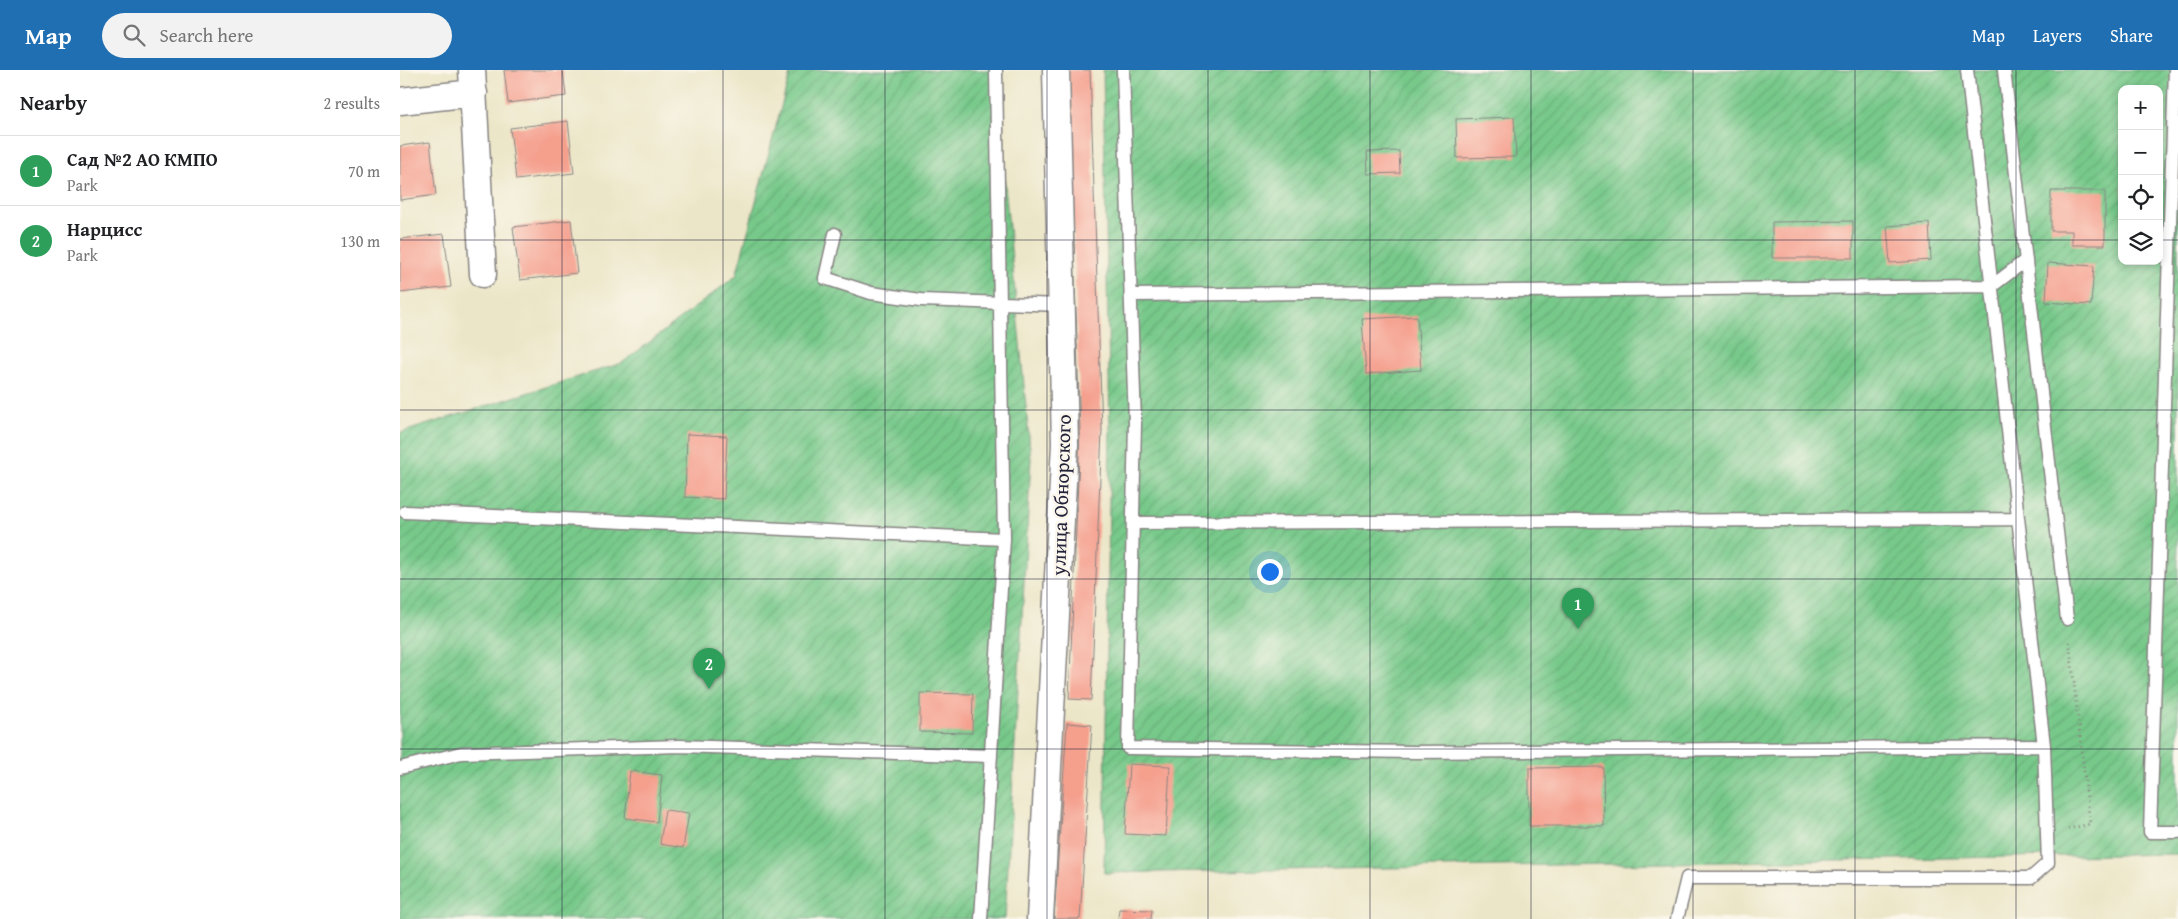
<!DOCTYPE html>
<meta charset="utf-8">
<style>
:root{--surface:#fff;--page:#f2f2f2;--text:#202124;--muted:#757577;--line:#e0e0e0;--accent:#1f6fb2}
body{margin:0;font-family:"Gentium Book Plus",serif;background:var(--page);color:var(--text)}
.controls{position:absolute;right:15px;top:15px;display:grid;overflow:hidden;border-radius:10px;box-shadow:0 2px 8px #0003}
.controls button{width:45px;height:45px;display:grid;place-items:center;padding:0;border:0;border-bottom:1px solid var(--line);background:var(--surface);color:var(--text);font:25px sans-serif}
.you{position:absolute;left:869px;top:501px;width:18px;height:18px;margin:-12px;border:4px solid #fff;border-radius:50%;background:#1a73e8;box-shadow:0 0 0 8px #1a73e833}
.badge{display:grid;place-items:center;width:32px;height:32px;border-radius:50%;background:var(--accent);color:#fff;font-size:16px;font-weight:700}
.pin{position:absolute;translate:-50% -41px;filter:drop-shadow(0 1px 2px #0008)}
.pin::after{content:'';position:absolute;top:26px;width:18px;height:15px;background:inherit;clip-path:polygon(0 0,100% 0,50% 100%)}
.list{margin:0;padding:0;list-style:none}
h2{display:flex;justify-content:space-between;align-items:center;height:65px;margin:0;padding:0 20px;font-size:21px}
h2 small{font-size:16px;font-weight:400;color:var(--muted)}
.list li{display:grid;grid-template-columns:32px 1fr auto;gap:15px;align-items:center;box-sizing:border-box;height:70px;padding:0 20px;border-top:1px solid var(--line)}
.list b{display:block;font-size:19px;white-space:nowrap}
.list p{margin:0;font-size:16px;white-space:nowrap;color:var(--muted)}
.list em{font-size:16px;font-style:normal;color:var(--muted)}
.icon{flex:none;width:28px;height:28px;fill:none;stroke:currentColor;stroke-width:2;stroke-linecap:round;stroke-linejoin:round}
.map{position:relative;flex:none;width:1778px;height:849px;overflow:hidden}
header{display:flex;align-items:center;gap:30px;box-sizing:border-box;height:70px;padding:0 25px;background:var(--accent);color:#fff}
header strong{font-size:24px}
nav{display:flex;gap:28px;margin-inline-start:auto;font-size:18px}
.search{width:350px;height:45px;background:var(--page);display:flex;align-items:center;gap:12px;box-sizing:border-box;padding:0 18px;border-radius:28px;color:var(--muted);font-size:19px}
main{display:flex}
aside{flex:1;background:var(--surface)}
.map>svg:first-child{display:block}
.garden{fill:url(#garden-furrows);stroke:#4c7662;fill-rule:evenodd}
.building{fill:#f59f8d}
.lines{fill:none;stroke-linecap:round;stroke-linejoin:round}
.lane-casing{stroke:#878482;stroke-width:15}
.street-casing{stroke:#878482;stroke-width:29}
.path{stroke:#878482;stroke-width:3;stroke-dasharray:1 4;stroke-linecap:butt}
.lane{stroke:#fff;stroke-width:12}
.street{stroke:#fff;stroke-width:26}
.grid{fill:none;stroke:#22223b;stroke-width:1;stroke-opacity:0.55}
.labels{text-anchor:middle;stroke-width:5;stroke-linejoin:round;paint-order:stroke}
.street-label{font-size:20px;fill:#22223b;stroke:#fbf7ec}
</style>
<header>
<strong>Map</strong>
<div class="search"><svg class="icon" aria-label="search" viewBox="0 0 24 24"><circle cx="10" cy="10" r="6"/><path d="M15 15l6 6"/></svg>Search here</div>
<nav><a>Map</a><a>Layers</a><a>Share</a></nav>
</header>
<main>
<aside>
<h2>Nearby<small>2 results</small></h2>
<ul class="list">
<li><span class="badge" style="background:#2e9e5b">1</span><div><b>Сад №2 АО КМПО</b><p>Park</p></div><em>70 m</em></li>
<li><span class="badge" style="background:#2e9e5b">2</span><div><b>Нарцисс</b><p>Park</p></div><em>130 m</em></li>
</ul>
</aside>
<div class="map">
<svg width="1778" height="849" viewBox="0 0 1778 849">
<defs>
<pattern id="garden-furrows" width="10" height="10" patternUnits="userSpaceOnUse" patternTransform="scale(1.25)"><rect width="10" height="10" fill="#77c98a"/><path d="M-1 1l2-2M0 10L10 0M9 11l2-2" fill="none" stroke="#67ac78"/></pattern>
</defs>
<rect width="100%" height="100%" fill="#fbf7ec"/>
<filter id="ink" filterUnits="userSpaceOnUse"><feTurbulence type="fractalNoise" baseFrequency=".02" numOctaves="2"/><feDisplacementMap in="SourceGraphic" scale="10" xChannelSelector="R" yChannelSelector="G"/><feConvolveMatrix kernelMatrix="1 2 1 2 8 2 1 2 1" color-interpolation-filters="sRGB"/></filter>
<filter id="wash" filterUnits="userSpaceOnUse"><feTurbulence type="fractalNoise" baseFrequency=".0096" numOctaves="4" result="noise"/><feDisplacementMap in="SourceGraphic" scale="20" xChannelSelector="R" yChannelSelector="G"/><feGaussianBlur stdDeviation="1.12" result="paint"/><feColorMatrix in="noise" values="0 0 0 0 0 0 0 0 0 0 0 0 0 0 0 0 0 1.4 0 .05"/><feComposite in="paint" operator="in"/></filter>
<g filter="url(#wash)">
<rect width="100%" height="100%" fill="#ece6c8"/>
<path class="garden" d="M391,0H594L631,389L605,849H0V363L222,293L336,206Z
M703,0H1778V784L704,803L710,359ZM1722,19H1759V191H1722Z"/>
<g id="blocks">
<path class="building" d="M104,0H163L166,26L108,33Z
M668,0H690L702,360L691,630L669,629L680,361Z
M1114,47L1116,87L1057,88L1056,49Z
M168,51L174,103L116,110L110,58Z
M30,72L36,125L0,130V76Z
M999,81L1000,103L968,104L967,82Z
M1651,121H1705V175H1672V161H1651Z
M171,150L177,203L120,210L113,157Z
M1453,151V188H1372V152Z
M1529,153L1531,190L1490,193L1487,156Z
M44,164L51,217L0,223V169Z
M1648,193L1694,196L1691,235L1646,232Z
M1017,246L1021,300L966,304L962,249Z
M287,364L327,366L324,429L285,427Z
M520,623L573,624L572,663L520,662Z
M667,653L692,655L680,849H654Z
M729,694L770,696L766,766L725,764Z
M1203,697L1204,756H1129V698Z
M230,701L262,705L257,752L225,748Z
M265,740L289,743L283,778L260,774Z
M719,839L752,840L751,849H718Z"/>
</g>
</g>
<g filter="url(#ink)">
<use href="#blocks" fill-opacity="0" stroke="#878482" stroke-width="1"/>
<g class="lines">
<g class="lane-casing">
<path id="lane" d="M723,0L735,353L728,678L1015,682L1644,676
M1604,0L1667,549
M1775,0L1750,762H1778
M435,164L425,208L471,223L521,230L662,235
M731,225L1592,216L1626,190
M5,442L604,469
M733,453L1618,449
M0,698L61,683L279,676L591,686
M581,849L604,469L596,1
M1277,849L1287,808H1631L1648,793L1644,676L1567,0"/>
</g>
<g class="street-casing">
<path id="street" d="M72,0L83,204
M0,31L74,23
M640,849L665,374L656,0"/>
</g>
<path class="path" d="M1668,759L1690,754L1669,569"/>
<use href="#lane" class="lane"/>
<use href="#street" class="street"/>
</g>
</g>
<path class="grid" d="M162,0V849M323,0V849M485,0V849M647,0V849M808,0V849M970,0V849M1131,0V849M1293,0V849M1455,0V849M1616,0V849M0,170H1722M1759,170H1778M0,340H1778M0,509H1778M0,679H1778"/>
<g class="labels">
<g class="street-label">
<text transform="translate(661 425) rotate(-88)" y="7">улица Обнорского</text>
</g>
</g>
</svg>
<div class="controls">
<button>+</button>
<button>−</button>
<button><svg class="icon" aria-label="locate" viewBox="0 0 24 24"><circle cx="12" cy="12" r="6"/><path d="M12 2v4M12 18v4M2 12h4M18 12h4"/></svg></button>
<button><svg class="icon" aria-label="layers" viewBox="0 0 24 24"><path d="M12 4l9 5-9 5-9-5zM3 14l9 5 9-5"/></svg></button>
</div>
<div class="you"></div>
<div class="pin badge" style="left:1178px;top:559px;background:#2e9e5b">1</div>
<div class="pin badge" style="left:309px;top:619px;background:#2e9e5b">2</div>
</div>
</main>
